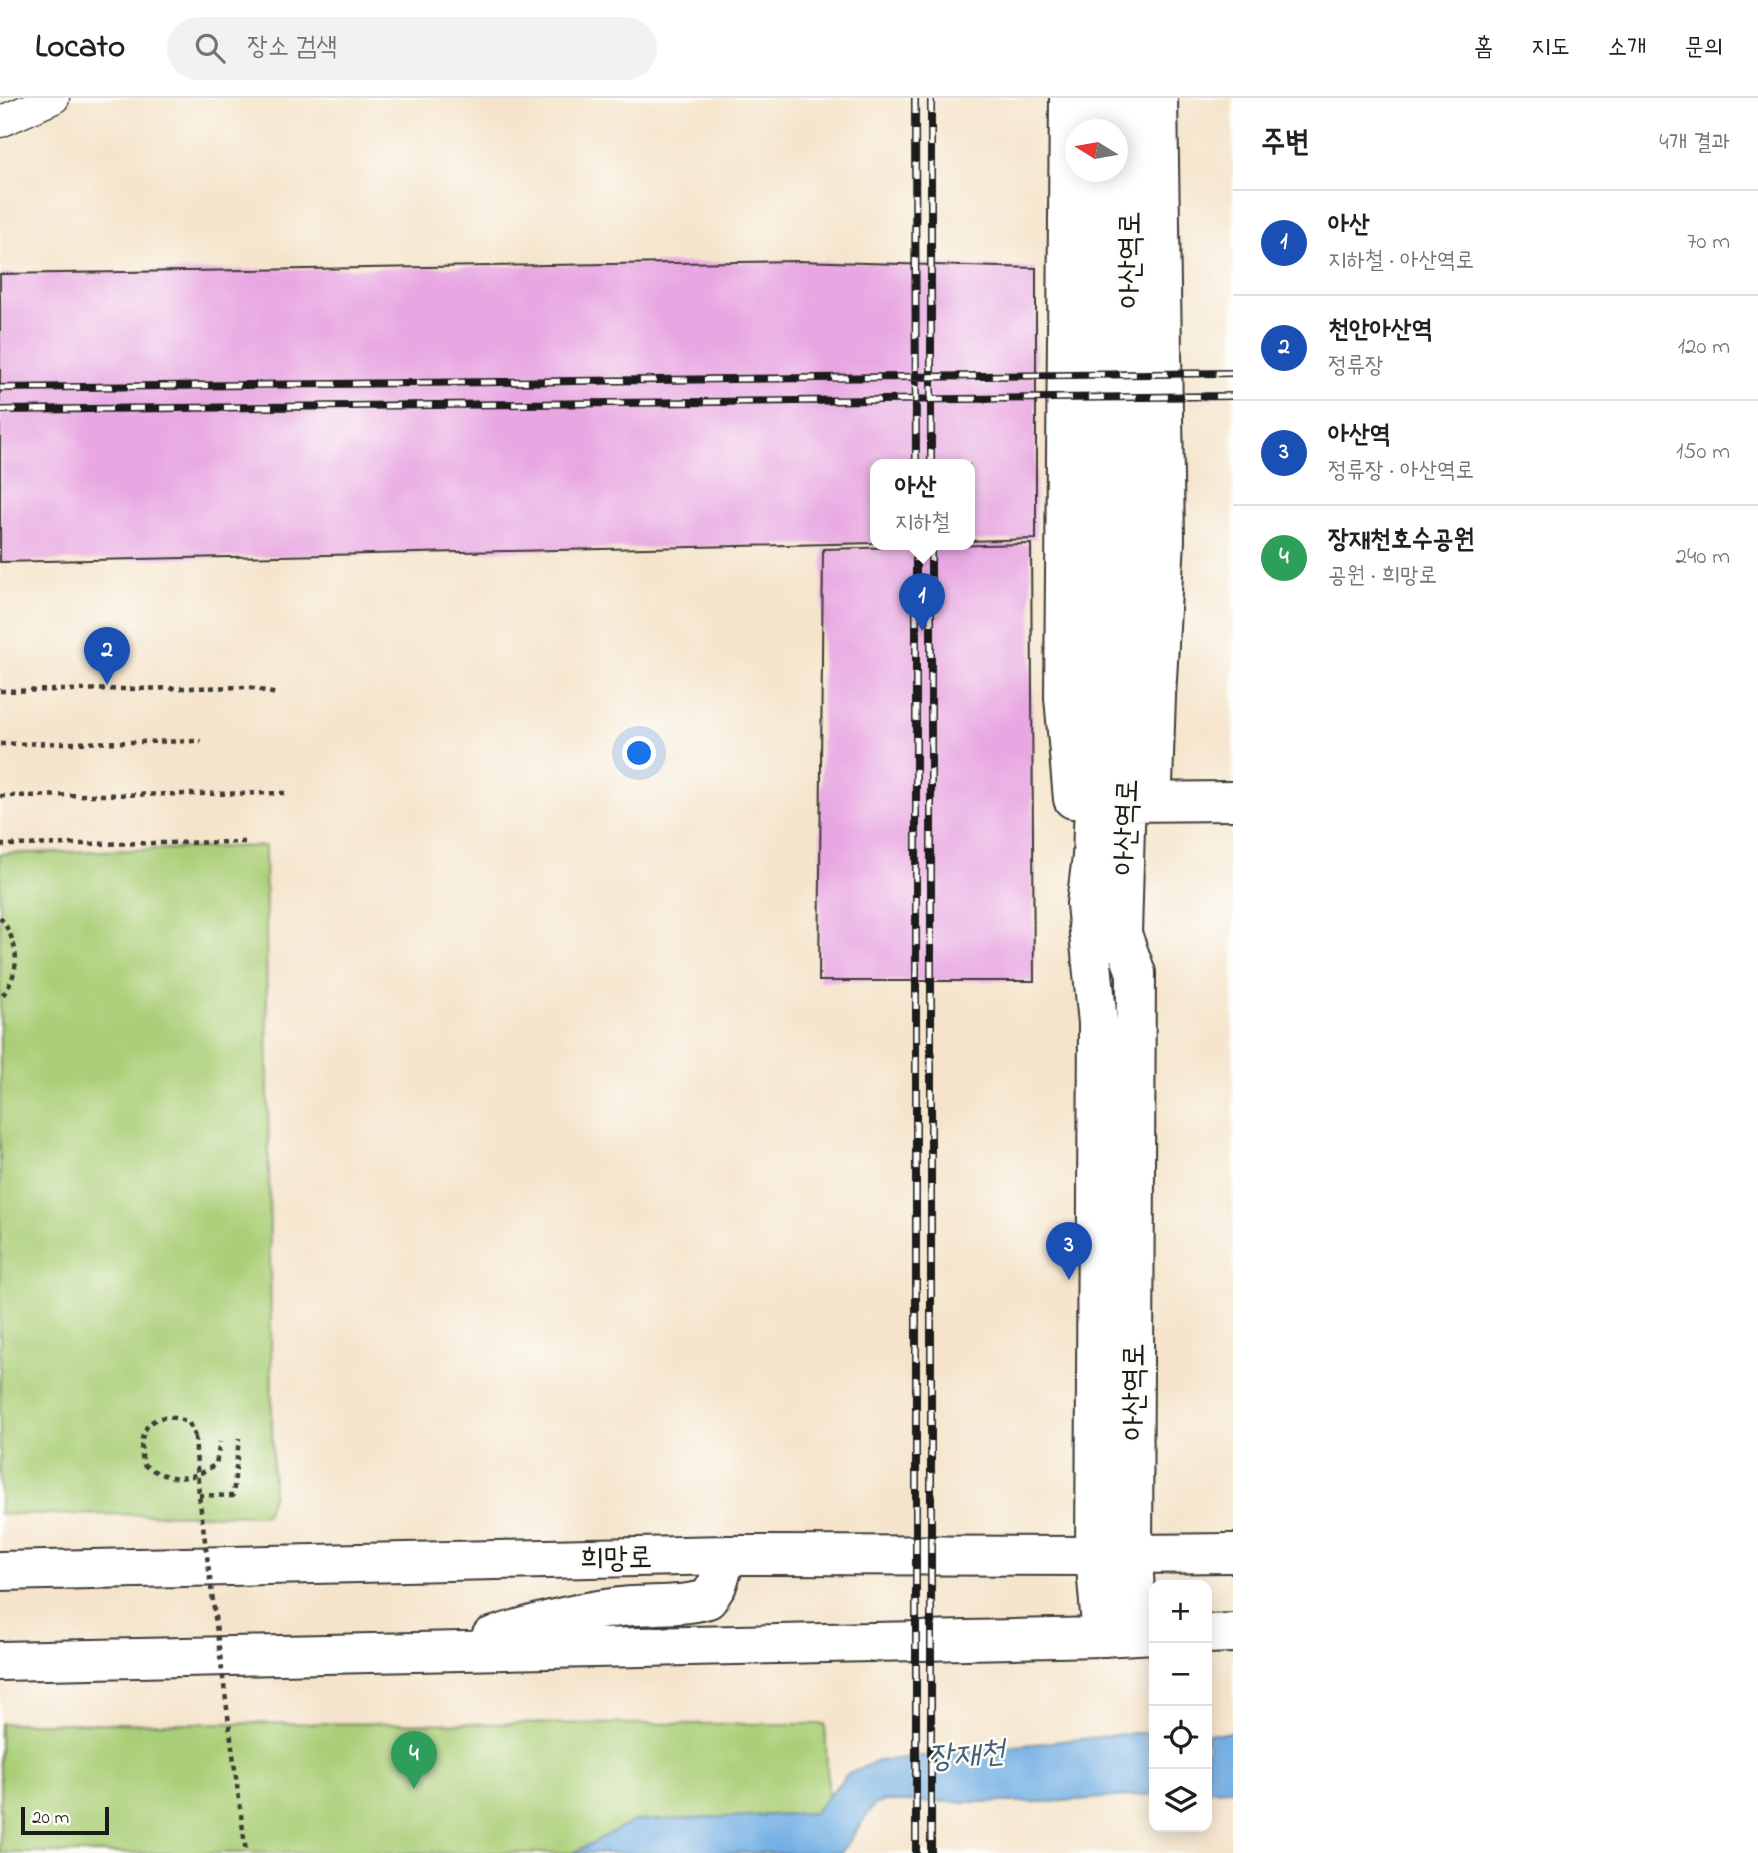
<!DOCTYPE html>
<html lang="ko">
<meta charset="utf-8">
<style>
:root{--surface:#fff;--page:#f2f2f2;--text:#202124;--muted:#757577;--line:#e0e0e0;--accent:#b5179e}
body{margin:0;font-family:"Indie Flower","Poor Story",sans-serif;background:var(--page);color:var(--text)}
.controls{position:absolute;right:21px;bottom:21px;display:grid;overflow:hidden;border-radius:14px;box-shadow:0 4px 18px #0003}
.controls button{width:63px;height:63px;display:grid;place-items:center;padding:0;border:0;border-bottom:2px solid var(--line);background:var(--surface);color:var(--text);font:35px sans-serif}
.compass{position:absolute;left:1065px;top:21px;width:63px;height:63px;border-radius:50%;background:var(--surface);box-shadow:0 4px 18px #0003;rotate:281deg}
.scale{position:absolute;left:21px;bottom:18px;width:88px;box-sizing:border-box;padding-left:7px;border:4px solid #1c1c1c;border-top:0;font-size:19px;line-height:24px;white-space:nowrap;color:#1c1c1c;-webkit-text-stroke:5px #fdfcf7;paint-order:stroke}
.you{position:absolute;left:640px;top:656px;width:24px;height:24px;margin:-18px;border:5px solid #fff;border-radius:50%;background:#1a73e8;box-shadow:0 0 0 10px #1a73e833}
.badge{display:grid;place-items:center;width:46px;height:46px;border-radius:50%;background:var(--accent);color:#fff;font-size:23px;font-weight:700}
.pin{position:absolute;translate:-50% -58px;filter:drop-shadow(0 2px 4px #0008)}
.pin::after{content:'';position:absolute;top:37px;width:24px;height:21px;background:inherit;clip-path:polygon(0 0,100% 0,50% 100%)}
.popup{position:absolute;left:870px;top:361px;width:105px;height:91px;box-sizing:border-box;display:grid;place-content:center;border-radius:14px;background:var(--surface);filter:drop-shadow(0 2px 5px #0005);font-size:23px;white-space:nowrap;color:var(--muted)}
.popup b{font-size:26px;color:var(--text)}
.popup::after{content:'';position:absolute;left:50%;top:100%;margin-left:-14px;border:14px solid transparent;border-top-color:var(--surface)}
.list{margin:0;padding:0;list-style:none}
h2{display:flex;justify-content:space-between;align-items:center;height:91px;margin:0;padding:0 28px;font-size:30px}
h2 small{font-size:23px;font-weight:400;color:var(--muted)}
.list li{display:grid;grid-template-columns:46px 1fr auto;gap:21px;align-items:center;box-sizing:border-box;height:105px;padding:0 28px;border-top:2px solid var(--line)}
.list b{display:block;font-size:26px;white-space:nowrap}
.list p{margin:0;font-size:23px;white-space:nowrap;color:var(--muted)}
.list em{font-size:23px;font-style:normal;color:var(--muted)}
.icon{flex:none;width:38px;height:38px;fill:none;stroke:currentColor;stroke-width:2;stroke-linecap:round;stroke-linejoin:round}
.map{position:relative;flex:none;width:1233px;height:1755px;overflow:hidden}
header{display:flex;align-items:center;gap:42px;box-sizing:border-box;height:98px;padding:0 35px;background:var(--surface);border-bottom:2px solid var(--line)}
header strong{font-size:33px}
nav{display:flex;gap:38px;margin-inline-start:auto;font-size:24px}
.search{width:490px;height:63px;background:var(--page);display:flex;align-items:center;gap:18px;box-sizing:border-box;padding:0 24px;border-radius:38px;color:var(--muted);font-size:26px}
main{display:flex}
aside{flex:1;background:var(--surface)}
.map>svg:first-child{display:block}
.green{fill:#abcf78;stroke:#64764a;stroke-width:2}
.water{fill:#72afe4;stroke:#476680;stroke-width:2}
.building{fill:#e8a7e2}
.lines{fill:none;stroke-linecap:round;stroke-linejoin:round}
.minor-casing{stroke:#3d3a36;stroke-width:33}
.tertiary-casing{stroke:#3d3a36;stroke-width:42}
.secondary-casing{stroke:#3d3a36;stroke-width:42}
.path{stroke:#3d3a36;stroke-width:4.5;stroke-dasharray:5 5;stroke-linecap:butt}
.minor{stroke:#fff;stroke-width:30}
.tertiary{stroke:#fff;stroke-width:38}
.secondary{stroke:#fff;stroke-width:38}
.rail-casing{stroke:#1c1c1c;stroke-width:8}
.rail{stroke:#fdfcf7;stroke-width:5;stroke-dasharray:16;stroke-linecap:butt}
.path-bridge{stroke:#3d3a36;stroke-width:4.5;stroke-dasharray:5 5;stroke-linecap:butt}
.labels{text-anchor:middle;stroke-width:5;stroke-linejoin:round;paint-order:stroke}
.street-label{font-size:30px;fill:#1c1c1c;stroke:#fdfcf7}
.water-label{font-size:32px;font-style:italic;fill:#435e76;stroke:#fdfcf7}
</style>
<header>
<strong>Locato</strong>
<div class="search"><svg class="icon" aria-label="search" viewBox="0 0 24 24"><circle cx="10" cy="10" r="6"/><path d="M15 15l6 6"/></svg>장소 검색</div>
<nav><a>홈</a><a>지도</a><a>소개</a><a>문의</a></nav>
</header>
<main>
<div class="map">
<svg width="1233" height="1755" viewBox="0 0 1233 1755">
<rect width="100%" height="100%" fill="#fdfcf7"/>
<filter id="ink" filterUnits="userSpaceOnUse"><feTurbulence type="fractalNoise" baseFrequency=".0143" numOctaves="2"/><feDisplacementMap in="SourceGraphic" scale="14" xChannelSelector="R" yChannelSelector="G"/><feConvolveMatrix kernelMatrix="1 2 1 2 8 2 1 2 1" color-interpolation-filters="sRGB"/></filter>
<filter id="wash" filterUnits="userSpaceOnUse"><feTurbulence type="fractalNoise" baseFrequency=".00686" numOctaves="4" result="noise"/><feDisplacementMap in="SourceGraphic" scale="28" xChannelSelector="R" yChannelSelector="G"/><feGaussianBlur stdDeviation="1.57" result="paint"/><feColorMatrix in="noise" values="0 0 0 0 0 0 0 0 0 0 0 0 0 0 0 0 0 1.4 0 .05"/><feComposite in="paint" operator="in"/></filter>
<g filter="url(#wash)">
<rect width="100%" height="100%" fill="#f5e4cb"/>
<path class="green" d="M265,748L273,1395L266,1417L0,1416V756Z
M0,1625L825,1626L831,1755H0Z"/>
<path class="water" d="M1133,1635H1154V1696L1051,1704H883L874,1707L841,1755H573L634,1723L814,1715L847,1676L878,1663Z
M1207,1635H1233V1691L1207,1692Z"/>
<g id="blocks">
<path class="building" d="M798,163L1036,170V441L969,443V367H875V445L0,464V176Z
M1031,446L1034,883H819L823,451Z"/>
</g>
</g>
<g filter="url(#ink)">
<use href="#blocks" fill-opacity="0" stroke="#3d3a36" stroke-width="2"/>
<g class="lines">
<g class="minor-casing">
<path id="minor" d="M0,24L54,0"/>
</g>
<g class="tertiary-casing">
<path id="tertiary" d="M1069,0L1064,599L1073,701
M1128,0L1130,550L1122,836L1136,875L1133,1456L1137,1536
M1098,32L1099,0
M1098,74L1094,705L1092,759L1086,806L1098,925L1095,1458L1102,1539
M1153,686L1156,598L1165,442L1158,0
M1123,704L1233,703"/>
</g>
<g class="secondary-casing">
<path id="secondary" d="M0,1473L727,1457L1095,1458L1133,1456L1233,1455
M1207,1536L1233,1535
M491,1539C531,1527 571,1515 612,1510C644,1505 677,1510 708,1501L717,1487L727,1457
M0,1563L1102,1539L1154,1536"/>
</g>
<path class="path" d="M0,593L249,589L276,596
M0,646L201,643
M0,698L288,695
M0,747L246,744
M0,819C20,847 22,873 0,901
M195,1339L189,1325C153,1308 134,1331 144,1367C170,1384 190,1384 216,1366L220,1344
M199,1397L233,1398L239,1340"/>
<use href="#minor" class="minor"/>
<use href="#tertiary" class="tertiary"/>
<use href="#secondary" class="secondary"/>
<g class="rail-casing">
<path id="rail" d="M915,0L916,367
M931,0V367
M0,290L1233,275
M0,312L1233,298
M916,447V1755
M931,447V1755"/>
</g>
<use href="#rail" class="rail"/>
<path class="path-bridge" d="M195,1339L199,1397L246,1755"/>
</g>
</g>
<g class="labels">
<g class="street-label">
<text transform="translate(1129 162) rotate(-90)" y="10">아산역로</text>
<text transform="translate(1125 729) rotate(-88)" y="10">아산역로</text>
<text transform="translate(1133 1294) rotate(-90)" y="10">아산역로</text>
<text transform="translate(616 1459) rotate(-1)" y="10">희망로</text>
</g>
<g class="water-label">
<text transform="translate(966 1655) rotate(-5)" y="11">장재천</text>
</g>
</g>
</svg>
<div class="controls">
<button>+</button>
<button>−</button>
<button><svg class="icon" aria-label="locate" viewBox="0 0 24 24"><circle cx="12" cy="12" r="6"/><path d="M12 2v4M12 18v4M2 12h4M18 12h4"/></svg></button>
<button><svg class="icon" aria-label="layers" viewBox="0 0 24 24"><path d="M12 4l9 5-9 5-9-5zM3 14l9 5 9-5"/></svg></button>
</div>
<svg class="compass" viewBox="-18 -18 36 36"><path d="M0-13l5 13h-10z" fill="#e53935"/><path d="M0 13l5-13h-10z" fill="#757577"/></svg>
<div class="scale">20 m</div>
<div class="you"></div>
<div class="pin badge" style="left:922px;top:533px;background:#1a4fb4">1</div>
<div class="popup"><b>아산</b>지하철</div>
<div class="pin badge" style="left:107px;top:587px;background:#1a4fb4">2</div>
<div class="pin badge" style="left:1069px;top:1182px;background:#1a4fb4">3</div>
<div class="pin badge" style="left:414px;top:1691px;background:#2e9e5b">4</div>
</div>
<aside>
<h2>주변<small>4개 결과</small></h2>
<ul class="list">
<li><span class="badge" style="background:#1a4fb4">1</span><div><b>아산</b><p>지하철 · 아산역로</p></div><em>70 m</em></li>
<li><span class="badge" style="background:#1a4fb4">2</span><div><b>천안아산역</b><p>정류장</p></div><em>120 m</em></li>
<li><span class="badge" style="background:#1a4fb4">3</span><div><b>아산역</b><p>정류장 · 아산역로</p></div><em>150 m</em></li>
<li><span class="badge" style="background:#2e9e5b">4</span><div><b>장재천호수공원</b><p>공원 · 희망로</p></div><em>240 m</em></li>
</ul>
</aside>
</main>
